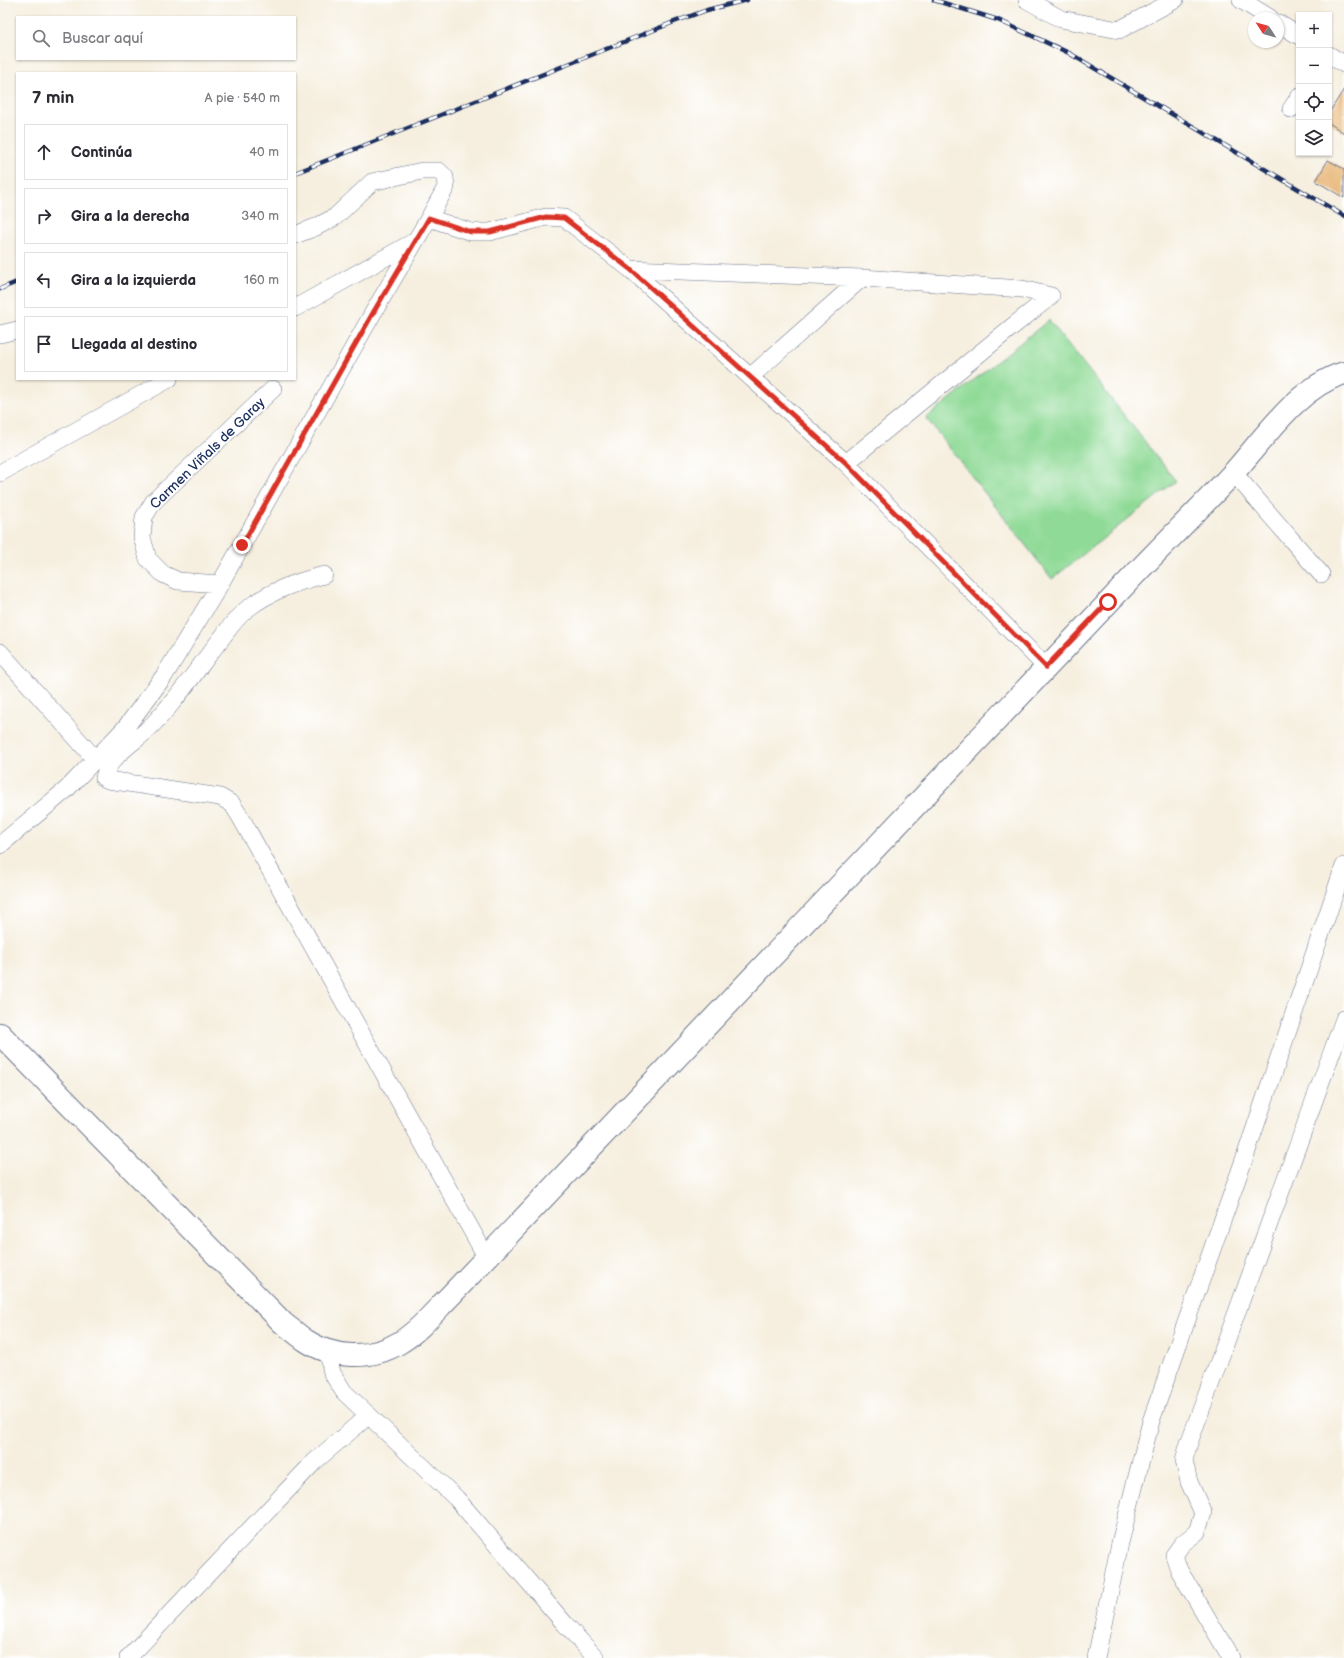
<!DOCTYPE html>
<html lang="es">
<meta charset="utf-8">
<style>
:root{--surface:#fff;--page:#f2f2f3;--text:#2b2b33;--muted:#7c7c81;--line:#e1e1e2}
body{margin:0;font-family:"Balsamiq Sans",sans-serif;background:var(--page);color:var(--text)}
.controls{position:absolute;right:12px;top:12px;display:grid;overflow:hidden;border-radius:0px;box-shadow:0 1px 3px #0004}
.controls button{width:36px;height:36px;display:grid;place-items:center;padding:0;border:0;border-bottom:1px solid var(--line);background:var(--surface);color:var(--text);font:20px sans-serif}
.compass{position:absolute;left:1248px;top:12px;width:36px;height:36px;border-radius:50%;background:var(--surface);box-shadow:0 1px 3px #0004;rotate:306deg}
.stop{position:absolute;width:12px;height:12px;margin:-9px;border:3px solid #d93025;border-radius:50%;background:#fff}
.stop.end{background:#d93025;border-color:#fff;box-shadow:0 1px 4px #0008}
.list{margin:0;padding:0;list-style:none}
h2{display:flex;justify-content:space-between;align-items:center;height:52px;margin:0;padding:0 16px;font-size:17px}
h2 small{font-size:13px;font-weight:400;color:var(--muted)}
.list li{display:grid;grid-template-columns:26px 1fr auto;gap:12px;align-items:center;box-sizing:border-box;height:56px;margin:0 8px 8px;padding:0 8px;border:1px solid var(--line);border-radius:0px}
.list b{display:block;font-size:15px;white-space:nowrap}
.list em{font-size:13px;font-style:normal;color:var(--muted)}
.icon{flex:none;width:22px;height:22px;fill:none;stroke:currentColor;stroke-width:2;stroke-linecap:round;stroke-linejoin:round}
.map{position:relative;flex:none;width:1344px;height:1658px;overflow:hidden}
.search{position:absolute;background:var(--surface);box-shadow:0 1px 3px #0004;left:16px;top:16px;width:280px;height:44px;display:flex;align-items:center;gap:10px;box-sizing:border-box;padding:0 14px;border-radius:0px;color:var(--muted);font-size:15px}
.panel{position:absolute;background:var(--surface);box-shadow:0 1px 3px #0004;left:16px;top:72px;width:280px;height:308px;border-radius:0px}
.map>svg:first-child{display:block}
.green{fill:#8fda96;stroke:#55847a}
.building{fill:#e7b472}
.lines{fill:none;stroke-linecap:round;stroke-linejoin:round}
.minor-casing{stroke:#68728b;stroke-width:18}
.major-casing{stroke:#68728b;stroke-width:24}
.minor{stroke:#fff;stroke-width:17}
.major{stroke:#fff;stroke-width:22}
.rail-casing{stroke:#1b2f5e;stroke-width:4.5}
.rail{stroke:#fff;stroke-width:3;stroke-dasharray:9;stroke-linecap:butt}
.route{stroke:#d93025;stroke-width:5}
.labels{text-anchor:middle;stroke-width:3.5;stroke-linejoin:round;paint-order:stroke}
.street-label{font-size:14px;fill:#1b2f5e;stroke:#fff}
</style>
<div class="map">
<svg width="1344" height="1658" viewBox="0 0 1344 1658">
<rect width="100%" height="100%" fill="#fff"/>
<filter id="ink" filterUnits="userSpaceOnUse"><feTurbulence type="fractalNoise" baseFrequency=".025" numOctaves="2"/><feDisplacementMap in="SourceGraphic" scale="8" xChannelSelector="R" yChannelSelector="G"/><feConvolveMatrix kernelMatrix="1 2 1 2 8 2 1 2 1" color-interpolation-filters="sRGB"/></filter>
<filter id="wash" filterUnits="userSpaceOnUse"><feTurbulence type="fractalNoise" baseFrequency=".012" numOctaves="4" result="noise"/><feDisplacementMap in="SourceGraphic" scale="16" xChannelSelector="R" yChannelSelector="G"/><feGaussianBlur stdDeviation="0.9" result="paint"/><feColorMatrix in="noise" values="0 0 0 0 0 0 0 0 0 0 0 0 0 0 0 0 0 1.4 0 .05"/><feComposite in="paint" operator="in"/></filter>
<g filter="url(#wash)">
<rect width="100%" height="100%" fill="#f6efdf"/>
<path class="green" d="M1049,320L1176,481L1052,579L926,418Z"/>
<g id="blocks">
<path class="building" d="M1344,89V133L1329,123V113Z
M1328,160L1344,169V198L1316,181Z"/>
</g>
</g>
<g filter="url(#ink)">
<use href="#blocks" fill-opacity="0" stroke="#68728b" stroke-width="1"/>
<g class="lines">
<g class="minor-casing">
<path id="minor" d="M1027,0L1061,19L1119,30L1175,0
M1241,0L1270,18
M1278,23L1299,36
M1329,55L1344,64
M1291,109L1299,97
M429,218L471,232H490L546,217L564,218L630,269L846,463L1046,667
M630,269L862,278L1022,289L1051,296
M295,308L415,241
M0,334L17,330
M750,377L862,278
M846,463L1013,326L1051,296
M1233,472L1321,574
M0,473L169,379
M324,575C296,582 270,591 247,609C235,618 226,633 217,644C195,672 174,704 148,729C134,743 108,757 104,778L108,780L220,797L232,804L241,818L487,1258
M219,584L178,581L163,574L148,559L142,537L144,517L154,501L273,389
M0,652L95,759
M0,845L67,789L126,727L164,676L216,591L373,313L429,218L446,187L445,177L439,171H422L372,182L335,217L316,227L295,235
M328,1352L332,1373L344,1392L456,1498L565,1624L596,1658
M128,1658L314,1462L369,1415
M1096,1658L1120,1543L1151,1421L1246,1154L1344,866
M1231,1658L1179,1570L1174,1555L1182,1544L1197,1532L1203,1513L1189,1482L1184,1460L1189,1443L1344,1019"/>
</g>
<g class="major-casing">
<path id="major" d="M0,1034L283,1323C291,1329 298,1335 305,1340C333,1359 371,1360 399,1343C419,1331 435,1311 451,1295C681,1053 910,810 1141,568C1172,536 1204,504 1235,471C1266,436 1298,387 1344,373"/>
</g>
<use href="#minor" class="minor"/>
<use href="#major" class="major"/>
<g class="rail-casing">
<path id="rail" d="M934,0L998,20L1069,53L1344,216
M295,173L674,22L707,10L747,0
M0,289L17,282"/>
</g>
<use href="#rail" class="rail"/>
</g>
</g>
<g class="lines" filter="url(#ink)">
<path class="route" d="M242,545L373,313L429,218L471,232H490L546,217L564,218L630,269L846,463L1046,667L1108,602"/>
</g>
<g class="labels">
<g class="street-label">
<text transform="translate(207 453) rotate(-44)" y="5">Carmen Viñals de Garay</text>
</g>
</g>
</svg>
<div class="controls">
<button>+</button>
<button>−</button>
<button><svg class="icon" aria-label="locate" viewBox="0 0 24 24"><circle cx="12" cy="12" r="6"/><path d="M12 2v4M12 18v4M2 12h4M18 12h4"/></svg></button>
<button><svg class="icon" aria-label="layers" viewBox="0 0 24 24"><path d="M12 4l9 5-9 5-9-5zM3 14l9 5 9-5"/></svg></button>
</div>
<svg class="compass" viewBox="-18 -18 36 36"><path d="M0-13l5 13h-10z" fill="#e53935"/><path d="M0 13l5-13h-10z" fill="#7c7c81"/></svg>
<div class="stop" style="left:1108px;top:602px"></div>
<div class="stop end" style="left:242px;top:545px"></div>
<div class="search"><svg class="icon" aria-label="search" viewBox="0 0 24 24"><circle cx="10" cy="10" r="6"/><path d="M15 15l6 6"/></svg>Buscar aquí</div>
<section class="panel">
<h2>7 min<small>A pie · 540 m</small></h2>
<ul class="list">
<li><svg class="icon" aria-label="ahead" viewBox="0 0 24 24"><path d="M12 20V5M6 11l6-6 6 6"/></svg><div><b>Continúa</b></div><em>40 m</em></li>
<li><svg class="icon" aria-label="right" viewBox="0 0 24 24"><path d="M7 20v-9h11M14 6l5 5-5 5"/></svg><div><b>Gira a la derecha</b></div><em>340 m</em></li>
<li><svg class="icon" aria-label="left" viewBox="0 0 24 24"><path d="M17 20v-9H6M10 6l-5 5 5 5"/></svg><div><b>Gira a la izquierda</b></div><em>160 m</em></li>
<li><svg class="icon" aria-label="arrive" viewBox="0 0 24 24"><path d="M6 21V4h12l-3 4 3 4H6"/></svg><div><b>Llegada al destino</b></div></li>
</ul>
</section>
</div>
